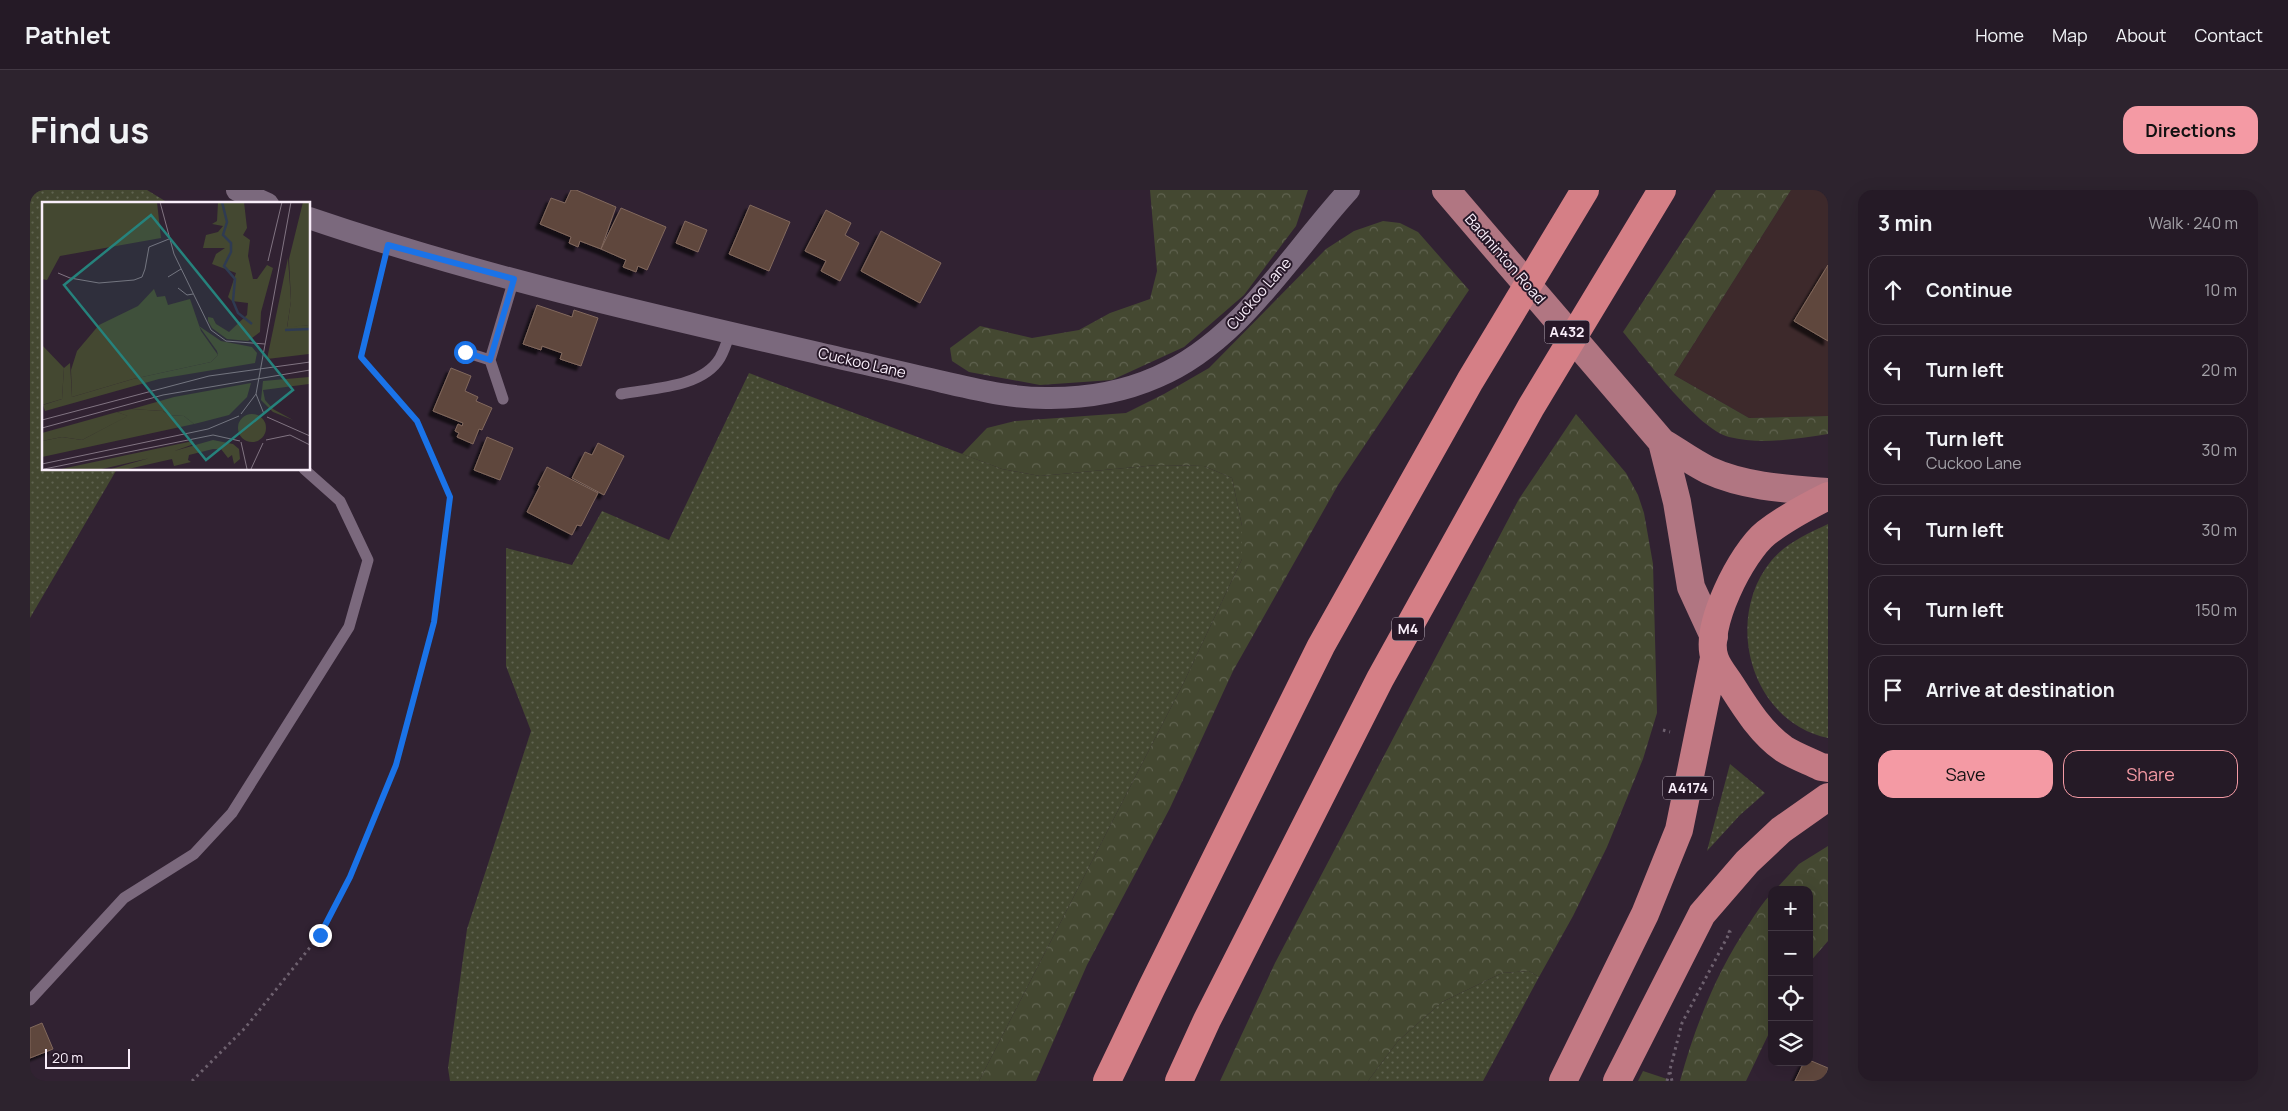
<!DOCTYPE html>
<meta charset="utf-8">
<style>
:root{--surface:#251a26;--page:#2d232e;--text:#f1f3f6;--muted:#a3a1a7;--line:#423843;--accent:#f49aa4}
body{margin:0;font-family:Manrope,sans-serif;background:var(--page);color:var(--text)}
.controls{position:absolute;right:15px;bottom:15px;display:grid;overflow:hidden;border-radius:10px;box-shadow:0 5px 20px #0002}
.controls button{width:45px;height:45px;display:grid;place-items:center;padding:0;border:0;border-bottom:1px solid var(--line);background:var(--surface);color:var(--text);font:25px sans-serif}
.scale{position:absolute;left:15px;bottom:12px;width:85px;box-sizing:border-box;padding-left:5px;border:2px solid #f9eefa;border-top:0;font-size:14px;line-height:18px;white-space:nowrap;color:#f9eefa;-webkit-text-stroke:4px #271828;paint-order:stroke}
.stop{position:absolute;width:15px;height:15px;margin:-11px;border:4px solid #1a73e8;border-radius:50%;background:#fff}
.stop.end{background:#1a73e8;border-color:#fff;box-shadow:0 1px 5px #0008}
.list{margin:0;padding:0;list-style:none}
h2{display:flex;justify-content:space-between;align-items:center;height:65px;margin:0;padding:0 20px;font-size:21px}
h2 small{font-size:16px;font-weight:400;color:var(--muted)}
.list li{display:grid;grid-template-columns:32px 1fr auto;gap:15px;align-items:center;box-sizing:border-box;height:70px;margin:0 10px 10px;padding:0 10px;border:1px solid var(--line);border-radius:15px}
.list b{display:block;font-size:19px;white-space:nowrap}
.list p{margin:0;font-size:16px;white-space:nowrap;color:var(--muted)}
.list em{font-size:16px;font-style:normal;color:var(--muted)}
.actions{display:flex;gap:10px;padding:15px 20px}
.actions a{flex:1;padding:11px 0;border:1px solid var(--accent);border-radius:15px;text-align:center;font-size:18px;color:var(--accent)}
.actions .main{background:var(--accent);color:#111}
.icon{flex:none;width:28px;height:28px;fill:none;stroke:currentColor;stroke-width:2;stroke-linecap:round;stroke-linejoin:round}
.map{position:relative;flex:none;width:1798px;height:891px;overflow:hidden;border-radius:15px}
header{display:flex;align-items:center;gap:30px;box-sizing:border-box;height:70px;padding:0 25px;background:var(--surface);border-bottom:1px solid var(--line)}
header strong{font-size:24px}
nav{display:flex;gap:28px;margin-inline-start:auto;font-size:18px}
.intro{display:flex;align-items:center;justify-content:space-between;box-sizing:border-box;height:120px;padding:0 30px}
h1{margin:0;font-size:35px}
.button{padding:12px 22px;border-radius:15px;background:var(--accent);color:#111;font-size:18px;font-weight:700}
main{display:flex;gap:30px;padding:0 30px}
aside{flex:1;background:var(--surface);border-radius:15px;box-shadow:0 5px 20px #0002}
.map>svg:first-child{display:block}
.industrial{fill:#3d292b}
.grass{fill:url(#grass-dots)}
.forest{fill:url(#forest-crowns)}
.building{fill:#5e463c;stroke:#82695d;filter:url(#shadow)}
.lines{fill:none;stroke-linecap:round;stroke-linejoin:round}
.path{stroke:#6e616f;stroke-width:3;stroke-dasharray:2.5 4;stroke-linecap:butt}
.service{stroke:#7b697d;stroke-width:11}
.minor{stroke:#7b697d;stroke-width:22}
.primary{stroke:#b17682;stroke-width:28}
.trunk{stroke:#c37a84;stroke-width:28}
.motorway{stroke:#d57f86;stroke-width:28}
.route{stroke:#1a73e8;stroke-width:6}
.labels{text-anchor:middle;stroke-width:4;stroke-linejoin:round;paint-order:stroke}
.shield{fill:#271828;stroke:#baaebb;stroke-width:1}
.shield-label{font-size:14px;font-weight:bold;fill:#f9eefa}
.street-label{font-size:15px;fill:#f9eefa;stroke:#271828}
.inset-river{fill:none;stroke:#2f3b52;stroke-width:2.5}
.inset-road{fill:none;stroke:#817482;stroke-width:1}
.view{fill:#26827c;fill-opacity:0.15;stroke:#26827c;stroke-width:2.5}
.inset-edge{fill:none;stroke:#f9eefa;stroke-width:2.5}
</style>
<header>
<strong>Pathlet</strong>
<nav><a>Home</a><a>Map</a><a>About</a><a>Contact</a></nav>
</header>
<div class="intro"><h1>Find us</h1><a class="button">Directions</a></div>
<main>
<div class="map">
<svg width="1798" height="891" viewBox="0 0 1798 891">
<defs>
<pattern id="grass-dots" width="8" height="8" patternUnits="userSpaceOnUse" patternTransform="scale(1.25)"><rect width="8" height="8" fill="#444831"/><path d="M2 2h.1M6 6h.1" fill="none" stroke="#606350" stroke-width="1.8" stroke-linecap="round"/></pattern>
<pattern id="forest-crowns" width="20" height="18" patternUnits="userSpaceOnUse" patternTransform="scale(1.25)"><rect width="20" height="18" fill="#444831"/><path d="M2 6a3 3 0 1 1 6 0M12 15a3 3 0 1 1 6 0" fill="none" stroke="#606350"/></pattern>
<filter id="shadow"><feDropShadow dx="-4.5" dy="4.5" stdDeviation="1" flood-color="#0009"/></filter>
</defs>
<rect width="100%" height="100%" fill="#312232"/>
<path class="industrial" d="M1761,0H1798V226L1719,228L1644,185Z"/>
<path class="grass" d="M0,0H117L140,14H14V279H87L0,428Z
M719,183L972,279L1010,286L1127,275L1174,276L1202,288L1212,336V369L1154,492L949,891H420L418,878L437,739L501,541L476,476V358L542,375L572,321L639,350Z
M1798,334V548C1721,532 1693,430 1741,371C1756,353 1777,344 1798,334Z
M1700,574L1735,603L1710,625L1677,661Z
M1499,781L1509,787L1453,891H1338L1368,851L1412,812L1472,783Z"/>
<path class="forest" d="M1120,0H1278L1266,36L1214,105L1154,157L1082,190L1010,195L939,182L922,171L920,158L950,136L1002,148L1049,140L1080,123L1120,109L1127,81Z
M1686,0H1761L1644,185L1719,228L1798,226V244C1765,249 1732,255 1699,247C1668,239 1615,168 1593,142Z
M1353,31L1370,33L1388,42L1439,100L1308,295L1203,481L1140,618L1057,775L1006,891H949L1154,492L1212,369V336L1202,288L1174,276L1127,275L1010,286L972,279L932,264L957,238L985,231L1096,223L1134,204L1179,178L1296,59L1324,41Z
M1546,224L1596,283L1608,305L1614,323L1623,374L1627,523L1613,569L1577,657L1543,726L1509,787L1499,781L1472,783L1412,812L1368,851L1338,891H1190L1245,773L1489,309Z
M1798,656V751L1779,773V700H1745L1769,674Z
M1742,703V837L1716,891H1650C1665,836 1687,781 1719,734C1726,723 1733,712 1742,703Z
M1613,881L1637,889L1636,891H1608Z"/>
<path class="building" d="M541,0H546L586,17L571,59L550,51L548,57L539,53L541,47L510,34L521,8L535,13Z
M720,15L760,32L739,81L699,64Z
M591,18L636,37L617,80L608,76L606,82L593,77L596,70L571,59Z
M796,20L821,33L815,45L829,53L810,91L791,81L796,71L775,61Z
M655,31L677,40L668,62L646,53Z
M851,41L911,73L890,113L831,81Z
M1798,75V151L1764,131Z
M507,115L542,127L544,120L568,128L551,176L530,169L532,163L512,156L511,160L493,154Z
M421,178L441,186L435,201L448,207L446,211L462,218L452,240L449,239L443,254L427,247L429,243L425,241L428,234L432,236L433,233L403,221Z
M457,247L483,258L470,290L444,280Z
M568,253L594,266L574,305L542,288L555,262L562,265Z
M517,277L568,303L551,336L547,335L542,345L497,322L510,296L508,295Z
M12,833L23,859L0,868V838Z
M1779,870L1798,878L1795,891H1765L1774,872H1779Z"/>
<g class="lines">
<path class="path" d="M1633,540L1640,542
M1640,882L1642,891
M162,891L215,838L290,745L320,687L366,575L404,431L420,307L387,231L331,167L352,77
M1637,891L1652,833L1700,742L1695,739"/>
<path class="service" d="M435,162L460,170
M591,204C622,198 672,198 690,168C694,161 697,152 700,143
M473,209L460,170L484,89
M0,810L94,708L164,664L202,623L319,437L338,370L310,311L274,279"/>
<path class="minor" d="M207,0L238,14
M279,28C449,86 626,126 801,166C839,175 876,183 913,192C948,200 985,209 1021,208C1058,208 1093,202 1127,187C1210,152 1260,64 1319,0"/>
<path class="primary" d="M1416,0L1632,252C1647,261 1662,272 1678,280C1715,297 1758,299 1798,302
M1632,252L1647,312L1661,397L1684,447"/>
<path class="trunk" d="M1798,306C1776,317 1755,328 1736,343C1712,362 1673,438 1685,469C1688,478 1696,487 1701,495C1715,517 1731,543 1754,559C1765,566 1779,571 1791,577L1798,578
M1533,891L1615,724L1649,640L1684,468
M1587,891L1672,724L1717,672L1751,640L1798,607"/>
<path class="motorway" d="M1077,891L1121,799L1291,456L1440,191L1555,0
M1149,891L1177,830L1350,489L1501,217L1632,0"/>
</g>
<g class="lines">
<path class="route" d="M290,745L320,687L366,575L404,432L420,307L387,231L331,167L358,55L484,89L460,170L435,162"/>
</g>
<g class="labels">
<g class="shield">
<rect x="1514.5" y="130.5" width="45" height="23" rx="4"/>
<rect x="1362" y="427.5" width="32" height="23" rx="4"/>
<rect x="1633" y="586.5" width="50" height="23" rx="4"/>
</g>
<g class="shield-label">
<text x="1537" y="147">A432</text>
<text x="1378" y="444">M4</text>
<text x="1658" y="603">A4174</text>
</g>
<g class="street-label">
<text transform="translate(1475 69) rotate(49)" y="5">Badminton Road</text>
<text transform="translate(1229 104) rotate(-49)" y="5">Cuckoo Lane</text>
<text transform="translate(832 173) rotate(13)" y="5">Cuckoo Lane</text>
</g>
</g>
<g transform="translate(12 12)">
<rect width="268" height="268" fill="#312232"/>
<path d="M0,0H115L119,36L18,54L5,78L0,77ZM261,0H267V123L245,126L249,99L247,57ZM112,87L115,95L123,94L126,103L148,97L159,129L176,153L169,160L91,177L30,195L29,168L35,149L57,123L96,104ZM0,143L22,166L20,197L0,203ZM90,207L121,209L127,213L142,214L152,222L0,255V239L20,235L40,238L85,214L75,210ZM196 226a14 14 0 1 1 28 0a14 14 0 1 1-28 0Z" fill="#444831"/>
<path d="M176,0H202L205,26L201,33L208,38L206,54L211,77H215L225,63L231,66L219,110L218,130L206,139L185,137L170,126L166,119V115L171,116L174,122L187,130L205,113L206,101L190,99L186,95L194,71L170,62L174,52L183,46H161L164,33L176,30L181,24L170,22L175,19ZM246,56L249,99L245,125L267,123V152L225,157ZM157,124L179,139L210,145L215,151L213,161L117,177L3,209L1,203L20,197L22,166L28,161L30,195L91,177L169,160L176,153L175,149ZM267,175V182L221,188L223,198L231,207L251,218L231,210L219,198L221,179ZM209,181L205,195L187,213L160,220L152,222L142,214L127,213L121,209L90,207L132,195ZM75,210L86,214L40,238L20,235L0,239V231ZM171,238L191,242L197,247L198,257L192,262L190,253L186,256L179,247H171L147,253L146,258L149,260L132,264L130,257L86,267H69ZM151,239L152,242L121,253L60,267H19Z" fill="#444831"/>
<path class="inset-river" d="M180,0L185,20L181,33L189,41V50L182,64L193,77L191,99L196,111L210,122M243,128L268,127"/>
<path class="inset-road" d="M118,0L132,52L169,128L184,139L223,142M226,59L240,0M16,71L28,76L57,81L92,78L100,75L103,67L107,45L127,37M126,75L139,67M136,86L145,93L151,92M199,212L214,192M222,212L214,192L249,0M225,215L268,234M0,218L167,174L268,160M0,226L121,193L268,168M224,238L248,233L268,243M199,240L205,267M0,262L166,227L197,214M2,267L171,233L198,239M209,267L221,241"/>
<path class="view" d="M109,13L251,188L164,258L22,83Z"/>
<rect width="268" height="268" class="inset-edge"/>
</g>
</svg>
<div class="controls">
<button>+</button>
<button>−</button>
<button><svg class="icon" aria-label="locate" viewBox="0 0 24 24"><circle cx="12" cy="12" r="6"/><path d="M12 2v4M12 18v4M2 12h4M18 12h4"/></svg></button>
<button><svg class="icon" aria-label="layers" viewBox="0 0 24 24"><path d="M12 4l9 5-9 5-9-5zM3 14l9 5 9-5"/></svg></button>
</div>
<div class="scale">20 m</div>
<div class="stop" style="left:435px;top:162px"></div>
<div class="stop end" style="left:290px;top:745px"></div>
</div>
<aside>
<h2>3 min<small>Walk · 240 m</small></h2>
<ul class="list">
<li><svg class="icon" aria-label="ahead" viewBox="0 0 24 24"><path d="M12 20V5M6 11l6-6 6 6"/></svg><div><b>Continue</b></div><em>10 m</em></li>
<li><svg class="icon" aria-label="left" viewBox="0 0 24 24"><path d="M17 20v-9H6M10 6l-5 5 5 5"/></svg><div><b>Turn left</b></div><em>20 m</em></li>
<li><svg class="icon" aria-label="left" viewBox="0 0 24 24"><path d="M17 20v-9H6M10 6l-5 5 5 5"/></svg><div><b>Turn left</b><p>Cuckoo Lane</p></div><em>30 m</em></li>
<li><svg class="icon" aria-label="left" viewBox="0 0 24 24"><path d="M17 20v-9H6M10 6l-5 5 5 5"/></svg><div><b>Turn left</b></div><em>30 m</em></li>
<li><svg class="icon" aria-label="left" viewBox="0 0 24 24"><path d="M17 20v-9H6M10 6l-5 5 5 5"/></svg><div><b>Turn left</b></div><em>150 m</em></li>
<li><svg class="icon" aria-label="arrive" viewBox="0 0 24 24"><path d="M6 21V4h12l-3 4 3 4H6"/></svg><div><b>Arrive at destination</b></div></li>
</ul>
<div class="actions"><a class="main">Save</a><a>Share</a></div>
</aside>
</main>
